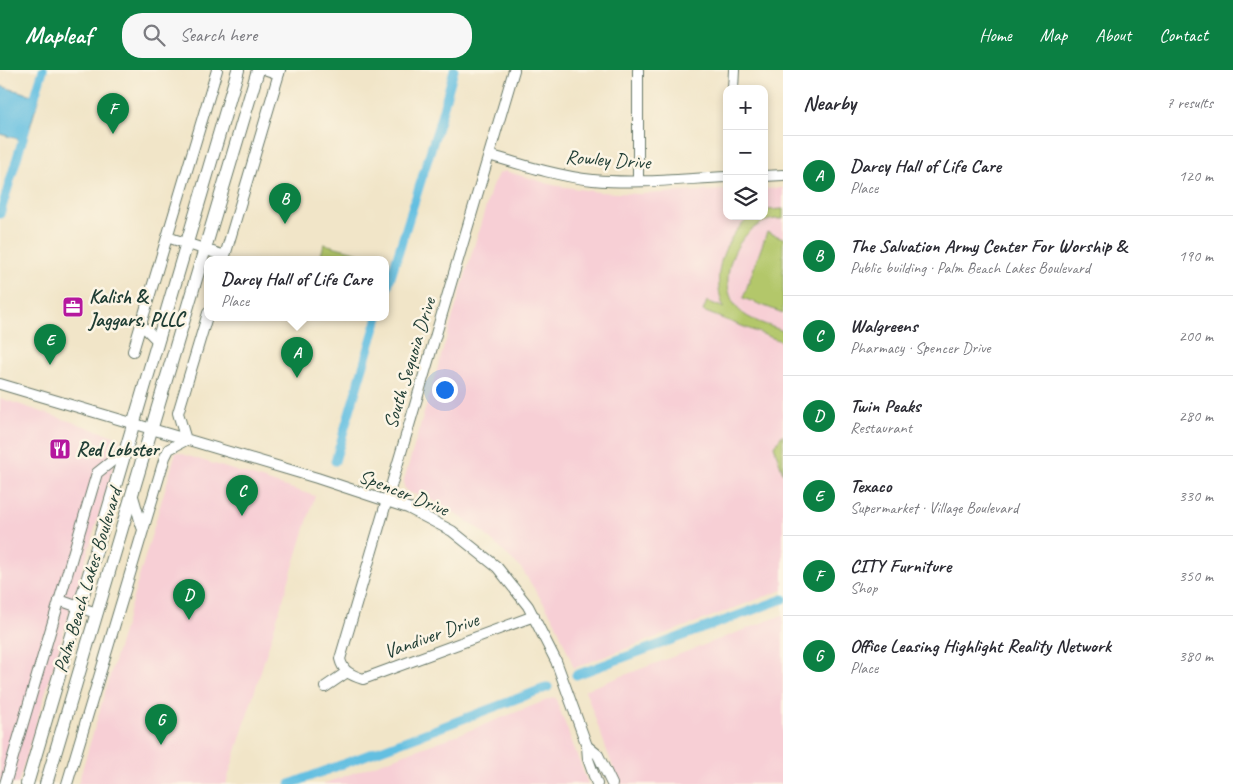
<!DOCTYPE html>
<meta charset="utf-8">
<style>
:root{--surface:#fff;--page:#f7f7f7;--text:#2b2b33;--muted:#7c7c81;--line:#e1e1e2;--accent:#0b8043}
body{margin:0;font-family:Caveat,sans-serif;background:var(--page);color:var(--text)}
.controls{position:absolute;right:15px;top:15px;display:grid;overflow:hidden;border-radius:10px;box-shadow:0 2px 8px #0003}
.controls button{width:45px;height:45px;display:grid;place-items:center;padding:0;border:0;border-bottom:1px solid var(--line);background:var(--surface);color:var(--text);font:25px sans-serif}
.you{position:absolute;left:444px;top:319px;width:18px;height:18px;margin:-12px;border:4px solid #fff;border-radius:50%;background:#1a73e8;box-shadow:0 0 0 8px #1a73e833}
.badge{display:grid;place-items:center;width:32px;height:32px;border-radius:50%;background:var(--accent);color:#fff;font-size:16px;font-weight:700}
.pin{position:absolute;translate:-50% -41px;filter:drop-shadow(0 1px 2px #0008)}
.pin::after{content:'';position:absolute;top:26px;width:18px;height:15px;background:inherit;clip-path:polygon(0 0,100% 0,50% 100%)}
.popup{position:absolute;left:204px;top:186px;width:185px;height:65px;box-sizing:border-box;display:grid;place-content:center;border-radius:10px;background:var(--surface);filter:drop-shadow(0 1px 4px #0005);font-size:16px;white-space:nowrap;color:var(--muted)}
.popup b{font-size:19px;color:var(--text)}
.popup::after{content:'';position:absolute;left:50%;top:100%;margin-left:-10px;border:10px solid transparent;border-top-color:var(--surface)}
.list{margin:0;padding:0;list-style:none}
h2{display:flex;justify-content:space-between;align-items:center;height:65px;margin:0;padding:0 20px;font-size:21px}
h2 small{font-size:16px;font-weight:400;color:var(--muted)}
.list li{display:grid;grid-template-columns:32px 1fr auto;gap:15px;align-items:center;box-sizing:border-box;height:80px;padding:0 20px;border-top:1px solid var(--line)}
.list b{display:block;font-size:19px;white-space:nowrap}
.list p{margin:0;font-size:16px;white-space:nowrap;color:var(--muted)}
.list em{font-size:16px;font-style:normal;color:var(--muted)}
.icon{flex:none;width:28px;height:28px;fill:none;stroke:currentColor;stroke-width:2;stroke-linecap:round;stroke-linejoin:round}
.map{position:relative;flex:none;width:783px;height:714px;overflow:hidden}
header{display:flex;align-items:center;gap:30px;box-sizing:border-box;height:70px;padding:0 25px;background:var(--accent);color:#fff}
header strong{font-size:24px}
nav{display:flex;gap:28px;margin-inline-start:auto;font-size:18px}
.search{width:350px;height:45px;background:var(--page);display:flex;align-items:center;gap:12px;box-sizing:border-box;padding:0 18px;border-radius:20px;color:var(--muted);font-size:19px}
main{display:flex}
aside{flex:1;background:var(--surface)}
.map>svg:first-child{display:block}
.built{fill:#f7cfd5}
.green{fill:#b3c76b;stroke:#698250}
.water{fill:#64bfe1;stroke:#427e8a}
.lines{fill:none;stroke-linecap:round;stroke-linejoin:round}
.canal{stroke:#64bfe1;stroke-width:9}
.minor-casing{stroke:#687868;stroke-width:12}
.major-casing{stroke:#687868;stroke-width:14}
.minor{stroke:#fff;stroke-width:10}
.major{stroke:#fff;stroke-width:12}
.labels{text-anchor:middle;stroke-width:5;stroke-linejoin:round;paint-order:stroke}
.street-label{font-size:20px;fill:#1f3d34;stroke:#fcf5e5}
.poi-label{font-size:20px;font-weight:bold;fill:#1f3d34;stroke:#fcf5e5;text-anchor:start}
</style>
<header>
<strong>Mapleaf</strong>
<div class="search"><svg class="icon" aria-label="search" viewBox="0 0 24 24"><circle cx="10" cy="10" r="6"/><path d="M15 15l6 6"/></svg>Search here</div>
<nav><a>Home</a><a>Map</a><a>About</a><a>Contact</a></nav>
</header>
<main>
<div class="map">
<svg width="783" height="714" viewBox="0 0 783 714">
<rect width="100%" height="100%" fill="#fcf5e5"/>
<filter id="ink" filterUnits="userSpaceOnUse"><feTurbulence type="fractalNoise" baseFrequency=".02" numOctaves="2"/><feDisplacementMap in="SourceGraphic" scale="10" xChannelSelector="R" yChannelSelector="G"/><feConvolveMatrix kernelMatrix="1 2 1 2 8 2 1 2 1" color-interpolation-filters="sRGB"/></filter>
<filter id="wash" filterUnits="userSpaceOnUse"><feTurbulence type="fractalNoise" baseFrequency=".0096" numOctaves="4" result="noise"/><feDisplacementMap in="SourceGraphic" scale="20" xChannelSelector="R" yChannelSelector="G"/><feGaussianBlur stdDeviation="1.12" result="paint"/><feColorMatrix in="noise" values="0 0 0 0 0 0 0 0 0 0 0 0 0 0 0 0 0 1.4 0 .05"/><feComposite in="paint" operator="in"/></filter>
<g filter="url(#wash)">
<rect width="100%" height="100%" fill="#f1e5c8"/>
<path class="built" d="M505,101L553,115L598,122L638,124L727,120V146H764V119L783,118V520L574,598L555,551L521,498L478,458L432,430L408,422L404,417V410L492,116L498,104Z
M0,328L120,368L114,395L18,714H0Z
M176,382L315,426L226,714H78Z
M783,545V714H619L585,620Z
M555,627L588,714H323L473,659Z"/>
<path class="green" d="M783,139V149C742,145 711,209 738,239C749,251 769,255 783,261V272L703,241L707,231L724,238C710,205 724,166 752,146H764L766,140Z
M767,162L783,168V243L743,228Z
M324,174L359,183L357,189H320Z
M783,364V403L774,376Z"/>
<path class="water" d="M0,16L39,27L26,71L0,64Z"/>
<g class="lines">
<path class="canal" d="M32,36L43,0
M0,144L26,58
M386,222L438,57L454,0
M335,391L378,247
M576,605L783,529
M290,714L548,617"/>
</g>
</g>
<g filter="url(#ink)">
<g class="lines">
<g class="minor-casing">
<path id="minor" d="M267,0L279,4
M514,0L340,589C343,602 351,605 363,609L534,546
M733,19L734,0
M489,85C523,95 557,106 593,110C637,114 682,109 727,107
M764,106L783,105
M638,111V0
M167,167L225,186
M224,189L280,0
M141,257L146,259L158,271
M133,281L217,0
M0,314L317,408L408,438L452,461L497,497L528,536L556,591L587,676L588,689L597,714
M186,370L178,343L208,243
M132,423L142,457
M59,530L96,543
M325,617L347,602
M587,676L598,685L612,714
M5,714L97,403L126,380
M67,714L165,387L169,379L186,370"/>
</g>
<g class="major-casing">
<path id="major" d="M27,714L238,0
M46,714L258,0"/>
</g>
<use href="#minor" class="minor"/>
<use href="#major" class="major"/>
</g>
</g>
<defs>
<g id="office-square" transform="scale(1.125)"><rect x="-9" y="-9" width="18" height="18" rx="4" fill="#b5179e" stroke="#fcf5e5"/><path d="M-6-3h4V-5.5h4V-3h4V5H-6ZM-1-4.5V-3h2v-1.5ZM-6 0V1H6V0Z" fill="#fff"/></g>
<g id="restaurant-square" transform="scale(1.125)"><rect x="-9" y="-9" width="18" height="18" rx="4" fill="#b5179e" stroke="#fcf5e5"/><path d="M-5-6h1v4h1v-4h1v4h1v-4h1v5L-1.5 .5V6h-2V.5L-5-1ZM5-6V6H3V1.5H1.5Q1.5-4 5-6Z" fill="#fff"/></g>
</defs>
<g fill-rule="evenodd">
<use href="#office-square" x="73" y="237"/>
<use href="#restaurant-square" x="60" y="379"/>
</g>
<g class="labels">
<g class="street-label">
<text transform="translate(608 89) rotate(4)" y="7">Rowley Drive</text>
<text transform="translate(409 293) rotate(-73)" y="7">South Sequoia Drive</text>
<text transform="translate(404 422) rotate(22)" y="7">Spencer Drive</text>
<text transform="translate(87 510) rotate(-73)" y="7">Palm Beach Lakes Boulevard</text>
<text transform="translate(431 565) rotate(-20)" y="7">Vandiver Drive</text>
</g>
<g class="poi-label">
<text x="89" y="233">Kalish &amp;<tspan x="89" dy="23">Jaggars, PLLC</tspan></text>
<text x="76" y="386">Red Lobster</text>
</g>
</g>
</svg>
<div class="controls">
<button>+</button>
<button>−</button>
<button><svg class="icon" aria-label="layers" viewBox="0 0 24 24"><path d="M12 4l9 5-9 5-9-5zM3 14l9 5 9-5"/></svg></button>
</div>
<div class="you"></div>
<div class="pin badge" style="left:297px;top:308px">A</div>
<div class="popup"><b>Darcy Hall of Life Care</b>Place</div>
<div class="pin badge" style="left:285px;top:154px">B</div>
<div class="pin badge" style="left:242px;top:446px">C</div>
<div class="pin badge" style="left:189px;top:550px">D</div>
<div class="pin badge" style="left:50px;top:295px">E</div>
<div class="pin badge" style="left:113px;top:64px">F</div>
<div class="pin badge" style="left:161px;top:675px">G</div>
</div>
<aside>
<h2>Nearby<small>7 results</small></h2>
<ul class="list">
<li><span class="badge">A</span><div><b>Darcy Hall of Life Care</b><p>Place</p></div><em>120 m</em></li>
<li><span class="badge">B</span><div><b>The Salvation Army Center For Worship &amp;</b><p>Public building · Palm Beach Lakes Boulevard</p></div><em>190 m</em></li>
<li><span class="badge">C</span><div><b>Walgreens</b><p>Pharmacy · Spencer Drive</p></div><em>200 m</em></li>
<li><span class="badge">D</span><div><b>Twin Peaks</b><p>Restaurant</p></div><em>280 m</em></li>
<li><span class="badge">E</span><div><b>Texaco</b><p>Supermarket · Village Boulevard</p></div><em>330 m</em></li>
<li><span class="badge">F</span><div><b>CITY Furniture</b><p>Shop</p></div><em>350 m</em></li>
<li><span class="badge">G</span><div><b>Office Leasing Highlight Reality Network</b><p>Place</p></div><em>380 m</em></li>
</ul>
</aside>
</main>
